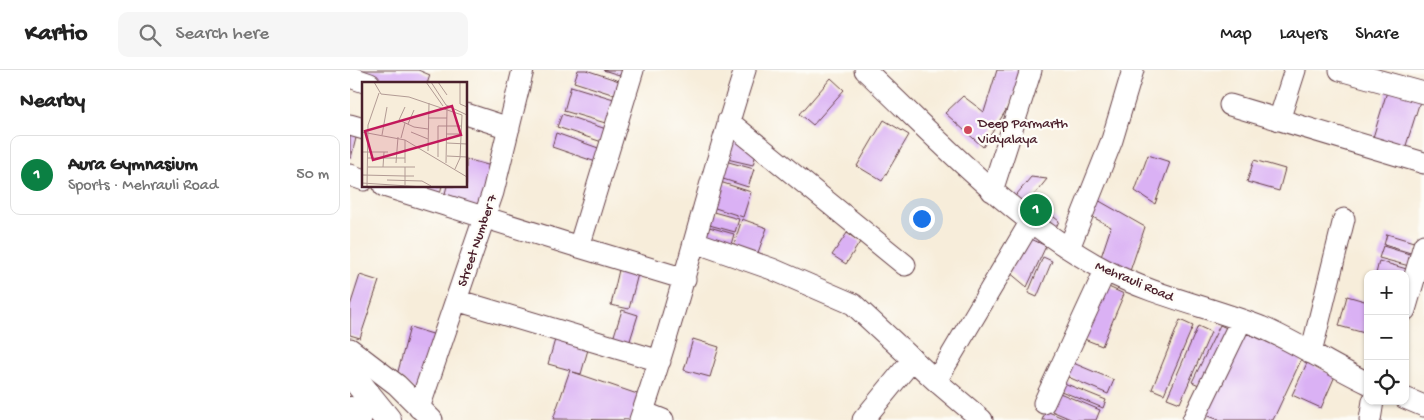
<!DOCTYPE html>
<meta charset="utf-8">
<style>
:root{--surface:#fff;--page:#f6f6f6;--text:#222;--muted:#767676;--line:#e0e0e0;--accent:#0b8043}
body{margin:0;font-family:"Gochi Hand",sans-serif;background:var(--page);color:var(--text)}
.controls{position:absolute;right:15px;bottom:15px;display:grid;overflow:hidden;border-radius:10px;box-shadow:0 1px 4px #0004}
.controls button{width:45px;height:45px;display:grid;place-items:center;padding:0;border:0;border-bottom:1px solid var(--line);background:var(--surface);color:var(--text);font:25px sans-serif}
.you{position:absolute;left:571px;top:148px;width:18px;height:18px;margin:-12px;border:4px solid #fff;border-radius:50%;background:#1a73e8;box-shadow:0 0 0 8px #1a73e833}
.badge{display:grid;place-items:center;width:32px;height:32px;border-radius:50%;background:var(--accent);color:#fff;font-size:16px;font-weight:700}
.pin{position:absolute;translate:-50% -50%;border:2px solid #fff;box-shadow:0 1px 5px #0006}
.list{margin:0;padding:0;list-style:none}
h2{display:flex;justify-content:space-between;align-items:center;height:65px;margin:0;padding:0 20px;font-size:21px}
h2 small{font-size:16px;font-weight:400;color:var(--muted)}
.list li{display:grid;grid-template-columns:32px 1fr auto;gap:15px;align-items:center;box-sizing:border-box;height:80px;margin:0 10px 10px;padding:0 10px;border:1px solid var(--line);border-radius:10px}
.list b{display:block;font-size:19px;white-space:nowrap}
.list p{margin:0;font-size:16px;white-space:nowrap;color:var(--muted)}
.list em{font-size:16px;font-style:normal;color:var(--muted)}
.icon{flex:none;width:28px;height:28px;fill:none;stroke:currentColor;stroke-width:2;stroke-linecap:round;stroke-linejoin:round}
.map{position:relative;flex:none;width:1074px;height:350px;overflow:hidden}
header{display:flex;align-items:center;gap:30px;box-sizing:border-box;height:70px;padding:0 25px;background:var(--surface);border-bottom:1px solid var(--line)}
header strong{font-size:24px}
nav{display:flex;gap:28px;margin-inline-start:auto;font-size:18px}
.search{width:350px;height:45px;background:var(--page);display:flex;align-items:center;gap:12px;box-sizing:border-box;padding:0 18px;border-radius:10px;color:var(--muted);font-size:19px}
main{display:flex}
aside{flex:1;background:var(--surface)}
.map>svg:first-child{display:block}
.building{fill:#dab1f4}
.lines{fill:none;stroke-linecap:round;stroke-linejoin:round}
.minor-casing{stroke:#643e45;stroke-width:23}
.major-casing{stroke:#643e45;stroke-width:28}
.minor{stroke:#fff;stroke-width:21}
.major{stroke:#fff;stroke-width:26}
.poi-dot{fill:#d1495b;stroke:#fdfcf7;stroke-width:2}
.labels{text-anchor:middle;stroke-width:4.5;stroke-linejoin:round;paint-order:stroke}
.poi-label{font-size:14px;fill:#4a1f2b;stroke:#fdfcf7;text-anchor:start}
.street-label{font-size:14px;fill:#4a1f2b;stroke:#fdfcf7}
.inset-road{fill:none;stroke:#b29b94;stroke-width:1}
.view{fill:#c2185b;fill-opacity:0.15;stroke:#c2185b;stroke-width:2.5}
.inset-edge{fill:none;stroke:#4a1f2b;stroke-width:2.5}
</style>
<header>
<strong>Kartio</strong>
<div class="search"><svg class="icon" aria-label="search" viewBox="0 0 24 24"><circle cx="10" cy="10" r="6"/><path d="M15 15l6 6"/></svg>Search here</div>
<nav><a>Map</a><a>Layers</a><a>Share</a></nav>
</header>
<main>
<aside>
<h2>Nearby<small></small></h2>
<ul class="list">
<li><span class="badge">1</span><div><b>Aura Gymnasium</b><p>Sports · Mehrauli Road</p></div><em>50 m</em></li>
</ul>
</aside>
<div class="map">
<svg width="1074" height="350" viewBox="0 0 1074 350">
<rect width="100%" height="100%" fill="#fdfcf7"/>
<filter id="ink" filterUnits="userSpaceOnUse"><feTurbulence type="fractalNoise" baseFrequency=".02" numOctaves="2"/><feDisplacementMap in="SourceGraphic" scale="10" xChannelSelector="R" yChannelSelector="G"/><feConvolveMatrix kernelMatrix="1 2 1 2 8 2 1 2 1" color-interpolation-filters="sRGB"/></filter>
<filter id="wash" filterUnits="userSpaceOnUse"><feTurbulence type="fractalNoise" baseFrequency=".0096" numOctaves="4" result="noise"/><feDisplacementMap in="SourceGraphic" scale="20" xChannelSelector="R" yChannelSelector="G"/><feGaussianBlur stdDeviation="1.12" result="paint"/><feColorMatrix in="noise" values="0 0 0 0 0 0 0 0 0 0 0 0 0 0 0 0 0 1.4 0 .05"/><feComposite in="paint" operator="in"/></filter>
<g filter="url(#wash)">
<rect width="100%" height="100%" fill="#f7edda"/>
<g id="blocks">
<path class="building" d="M4,0H68L80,5L77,14H40Z
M228,0H236L272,12L268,26L224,12Z
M253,0H278L276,7Z
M647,0H671L663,29L633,77L595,43L613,26L634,42Z
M481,8L494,20L463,55L450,44Z
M1039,15L1072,25L1053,85L1021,74Z
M221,16L267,30L259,54L214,41Z
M212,44L259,60L255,73L207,57Z
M534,50L559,65L532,111L507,96Z
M0,58L8,60L1,88H0Z
M385,59L407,80L403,95L377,89Z
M206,63L254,80L249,93L202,77Z
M798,85L820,92L805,134L785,121Z
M116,89L145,97L133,142L93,131L97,116H116Z
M904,90L935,99L929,121L897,112Z
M375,91L404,99L398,117L370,108Z
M681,107L697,109L681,129L709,151L704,162L662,130Z
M367,111L401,122L393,147L359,136Z
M73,116H92L88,130L70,124Z
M746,129L795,157L780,201L750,190L761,157L739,145Z
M356,140L389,149L385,162L352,153Z
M392,149L417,158L406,188L382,180Z
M352,155L384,164L380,178L348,169Z
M497,163L510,172L496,194L482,185Z
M1037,164L1067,173L1064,184L1034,175Z
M677,167L696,176L677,217L659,202Z
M1033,176L1066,186L1063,197L1029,188Z
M693,187L702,191L687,227L678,223Z
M271,191L290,196L279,239L261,235Z
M1029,191L1060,200L1055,204H1026Z
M10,205L29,211L10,268L0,265V236Z
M752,214L774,224L752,276L729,267Z
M997,226L1018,232V264L989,256Z
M272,240L288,245L278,277L262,272Z
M830,250L843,256L814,324L802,319Z
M870,255L883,261L856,318L842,312Z
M848,256L861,262L830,333L817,328Z
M60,257L89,266L71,326L47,305Z
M890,260L952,288L923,350H869L851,343Z
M206,266L239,276L231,304L223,302L296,327L288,350L203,349L220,300L198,294Z
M343,269L369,277L360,307L334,300Z
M716,290L764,310L758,324L711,304Z
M957,293L985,306L971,338L942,325Z
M709,311L756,330L753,338L706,319Z
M705,321L750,340L746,350H723L697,339Z
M696,341L718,350H692Z"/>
</g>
</g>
<g filter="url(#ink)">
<use href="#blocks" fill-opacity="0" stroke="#643e45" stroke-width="1"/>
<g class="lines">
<g class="minor-casing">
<path id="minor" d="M515,0C590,71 663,151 755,200C804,226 860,237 911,257C948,273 982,296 1018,313
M990,0L1074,23
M0,7L20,14
M880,35L1074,93
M116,44L159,58
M929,50L945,0
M378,51L555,195
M0,55L14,59
M0,105L14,110
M34,116L229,177L283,0
M642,121L681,0
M345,172L422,199L503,234L586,311L632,350
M229,177L335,209
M719,178L762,70L783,0
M106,230L310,291
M1055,240L1074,175
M0,279L47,315L82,350
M961,283L994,149
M586,311L681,151
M1055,328L1074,336
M694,333L755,201
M69,338L143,122L173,0
M293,342L313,350
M290,350C330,235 357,116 395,0
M513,350L563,289
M843,350L891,251
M1020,350L1023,331"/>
</g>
<g class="major-casing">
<path id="major" d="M0,303L38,350
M0,340L8,350"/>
</g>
<use href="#minor" class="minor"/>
<use href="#major" class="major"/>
</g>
</g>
<circle class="poi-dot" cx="618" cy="60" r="5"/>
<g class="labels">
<g class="poi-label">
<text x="628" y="57">Deep Parmarth<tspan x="628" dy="16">Vidyalaya</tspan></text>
</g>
<g class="street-label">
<text transform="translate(126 170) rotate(-71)" y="5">Street Number 7</text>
<text transform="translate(785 210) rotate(23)" y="5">Mehrauli Road</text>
</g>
</g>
<g transform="translate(12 12)">
<rect width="105" height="105" fill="#f7edda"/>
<path class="inset-road" d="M12,0L19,12L47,15L100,33M64,0L81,24M69,0L84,23L105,33M76,0L85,13M98,0V22L105,25M43,25L37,38L52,45L66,47M66,36H85M46,42L52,28M0,50L43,58L105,95M49,50L66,57M84,52H100M20,53L25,25M39,56L43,41M85,61L105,62M66,69L67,21M0,70H26M85,74L105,75M76,75V44H100M6,76H43M34,81L36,55M43,81V58M84,81L85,27M6,85H43M21,85L22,70M93,87L98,76L100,33M0,93L43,94V103M52,94H43V85H53M25,98L60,99L69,104M0,101L62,105M5,105L6,43L17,11"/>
<path class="view" d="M90,24L99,53L11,78L3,49Z"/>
<rect width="105" height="105" class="inset-edge"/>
</g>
</svg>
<div class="controls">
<button>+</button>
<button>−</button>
<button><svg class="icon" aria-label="locate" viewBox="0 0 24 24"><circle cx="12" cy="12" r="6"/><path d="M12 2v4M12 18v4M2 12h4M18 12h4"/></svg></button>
</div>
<div class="you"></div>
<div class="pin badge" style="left:686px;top:140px">1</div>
</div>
</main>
